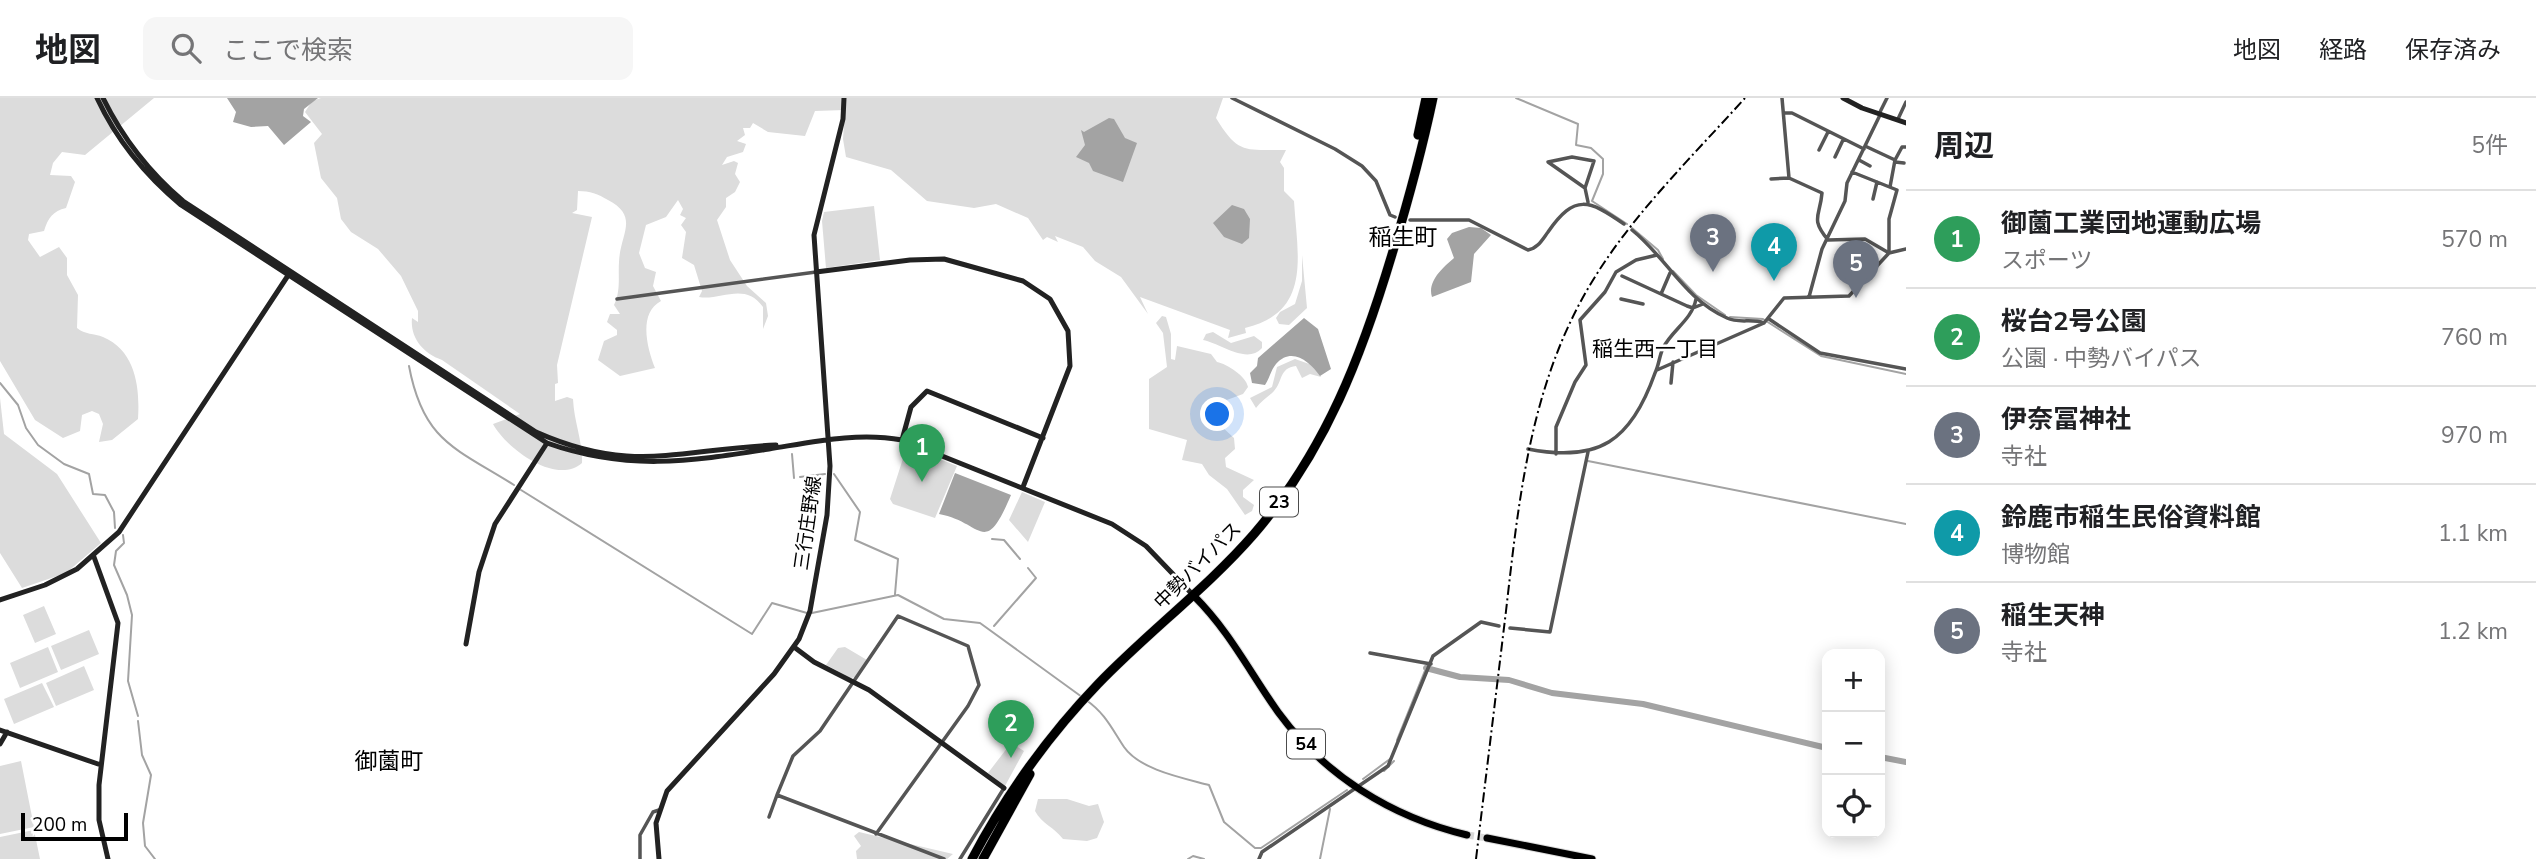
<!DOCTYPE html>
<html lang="ja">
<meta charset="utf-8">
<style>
:root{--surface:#fff;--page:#f6f6f6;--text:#202124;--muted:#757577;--line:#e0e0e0;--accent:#db2777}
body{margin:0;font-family:"Nunito Sans","Noto Sans JP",sans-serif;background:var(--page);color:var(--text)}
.controls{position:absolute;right:21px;bottom:21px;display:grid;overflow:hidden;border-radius:14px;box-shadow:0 4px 18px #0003}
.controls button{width:63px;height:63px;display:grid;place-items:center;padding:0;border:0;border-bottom:2px solid var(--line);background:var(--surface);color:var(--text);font:35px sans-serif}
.scale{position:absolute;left:21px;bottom:18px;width:107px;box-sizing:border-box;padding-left:7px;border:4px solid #000;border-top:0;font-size:19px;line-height:24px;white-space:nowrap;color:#000;-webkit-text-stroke:5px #fff;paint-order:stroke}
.you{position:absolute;left:1218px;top:317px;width:24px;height:24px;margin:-18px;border:5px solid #fff;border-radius:50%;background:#1a73e8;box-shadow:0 0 0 10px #1a73e833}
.badge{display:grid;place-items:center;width:46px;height:46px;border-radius:50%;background:var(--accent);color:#fff;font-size:23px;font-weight:700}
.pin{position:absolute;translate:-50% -58px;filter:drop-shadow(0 2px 4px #0008)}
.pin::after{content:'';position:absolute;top:37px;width:24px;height:21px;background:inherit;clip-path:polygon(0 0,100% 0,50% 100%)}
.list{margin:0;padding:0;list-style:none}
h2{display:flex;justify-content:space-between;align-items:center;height:91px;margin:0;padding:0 28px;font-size:30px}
h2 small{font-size:23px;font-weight:400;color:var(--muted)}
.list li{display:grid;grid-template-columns:46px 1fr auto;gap:21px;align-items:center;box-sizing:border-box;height:98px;padding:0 28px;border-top:2px solid var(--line)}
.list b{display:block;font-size:26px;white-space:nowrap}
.list p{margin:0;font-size:23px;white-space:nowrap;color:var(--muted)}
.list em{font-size:23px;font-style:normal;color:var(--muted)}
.icon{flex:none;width:38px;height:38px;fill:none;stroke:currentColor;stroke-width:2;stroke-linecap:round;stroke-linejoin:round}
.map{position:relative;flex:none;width:1906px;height:761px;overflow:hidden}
header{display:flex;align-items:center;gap:42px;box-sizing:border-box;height:98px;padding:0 35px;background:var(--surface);border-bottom:2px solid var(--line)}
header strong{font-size:33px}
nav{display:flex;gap:38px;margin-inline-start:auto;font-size:24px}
.search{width:490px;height:63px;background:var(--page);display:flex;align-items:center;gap:18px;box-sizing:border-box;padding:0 24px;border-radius:14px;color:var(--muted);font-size:26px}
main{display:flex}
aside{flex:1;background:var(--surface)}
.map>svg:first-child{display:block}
.green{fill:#dcdcdc}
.water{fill:#a3a3a3}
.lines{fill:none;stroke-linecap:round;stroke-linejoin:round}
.stream{stroke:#a3a3a3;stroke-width:2}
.river{stroke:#a3a3a3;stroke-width:6}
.primary-tunnel{stroke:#d9d9d9;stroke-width:7;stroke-dasharray:7 3.5;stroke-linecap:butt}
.primary-casing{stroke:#dbdbdb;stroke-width:9}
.highway-casing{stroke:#dbdbdb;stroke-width:10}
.street{stroke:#555;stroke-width:3.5}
.secondary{stroke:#222;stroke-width:5}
.primary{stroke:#000;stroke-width:7}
.highway{stroke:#000;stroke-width:9}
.rail{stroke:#000;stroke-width:2;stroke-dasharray:10 3.5 2 3.5;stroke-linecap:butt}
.labels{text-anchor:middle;stroke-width:5;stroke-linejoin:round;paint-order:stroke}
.shield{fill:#fff;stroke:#4c4c4c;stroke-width:2}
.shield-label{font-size:18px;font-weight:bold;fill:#000}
.street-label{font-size:19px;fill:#000;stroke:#fff}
.neighbourhood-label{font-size:21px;fill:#000;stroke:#fff}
.quarter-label{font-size:23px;fill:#000;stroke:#fff}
</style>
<header>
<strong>地図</strong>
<div class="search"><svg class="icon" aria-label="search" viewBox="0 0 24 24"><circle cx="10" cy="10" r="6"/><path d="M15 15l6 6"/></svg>ここで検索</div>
<nav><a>地図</a><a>経路</a><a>保存済み</a></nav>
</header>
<main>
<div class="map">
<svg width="1906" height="761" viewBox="0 0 1906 761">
<rect width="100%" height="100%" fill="#fff"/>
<path class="green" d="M0,0H154L85,57L62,54L53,65L50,77L71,78L75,84L66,110C53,113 48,120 44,133L29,136L28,142L40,159L59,149L67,160V177L78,197L77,230C85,237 94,235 103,239C136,253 140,290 138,321L112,342L99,344L103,326L99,316L92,313L82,317L80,333L63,340L35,322L0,263Z
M321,0H1223L1216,20C1239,58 1246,51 1286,52L1280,64L1284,70V93L1294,103C1297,156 1313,214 1245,230L1246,235L1228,240L1230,232L1140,199L1148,216L1121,179L1095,163L1083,149L1055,138L1058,144L1047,139L1043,142L1028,120L996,106L974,110L927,103L891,72L846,59L843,41L845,12L815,13L805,38L768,34L753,25L750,30H743L745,37L737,43L746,46L743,54L727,59L722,67L734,63L738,65L735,76L740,84L735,94L726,100V109L717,122L730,162L747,188L766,205L768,218L763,231V209C745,183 720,203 699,199L702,193L694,167L682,160L686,134L681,127L686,120L680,117L683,111L678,102L666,119L646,127L639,155L645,170L656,174L653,188L661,203C638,215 647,250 655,270L620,278L598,262L604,243L617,237V232L607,224L610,216H620L614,207C621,193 618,178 619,164C620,136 640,119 608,102C598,96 590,93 578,93L577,112L572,115L592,119L557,267L558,285L555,286V303L567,299L573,301C574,324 583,344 582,365C556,388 506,350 493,326L520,316L442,262C422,255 410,239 412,220L418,224V213L401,178L378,151L351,134L341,121L337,100L321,80L314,45L322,36L305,14L312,3Z
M874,108L880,162L826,170L822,123L824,114Z
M1302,157L1307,210L1289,227L1279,226L1276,220L1280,214L1295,206L1302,183Z
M1162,218L1166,219L1171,236V261L1175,262L1177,248L1211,256L1217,264C1227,266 1246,278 1248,289L1243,296L1205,310L1207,315L1234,340L1235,351L1225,360L1226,369L1254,382L1243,392V399L1254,407L1252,413L1245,417L1227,391L1209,377L1202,366L1182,362L1187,342L1149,331V281L1167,269L1163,235L1156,225Z
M1213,234L1231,245L1254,238L1262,244V250C1247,267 1220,245 1203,242L1206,236Z
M1295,261L1315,268L1321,279L1310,276L1302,280L1296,268C1279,270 1283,283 1274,293C1268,299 1261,303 1256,310L1250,300L1272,289L1277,269Z
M0,300L4,336L57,376L101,445L66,475L22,490L0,455Z
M907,348L957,368L935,420L893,406L890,401Z
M1022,394L1045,404L1028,444L1009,422Z
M44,508L56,536L35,545L23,517Z
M89,532L99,556L61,572L51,548Z
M48,549L58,574L20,590L10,565Z
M845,549L867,562L856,579L851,580L826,567L838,550Z
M84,568L94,592L56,608L46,585Z
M42,585L54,609L14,626L4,601Z
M1011,645L1024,653L1005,688L988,675Z
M21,663L34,729L0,736V668Z
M1038,701H1067L1089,708L1098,706L1104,724L1097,740L1087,743L1063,741C1054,729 1042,726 1035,713Z
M34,732L40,761H0V739Z
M859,734L953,756L947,761H857L856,753L861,748L854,738Z"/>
<path class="water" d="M227,0H318L304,11L303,18L311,24L284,47L268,28L251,29L233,24L236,14Z
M1109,20L1114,21L1125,40L1137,45L1123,84L1093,73L1089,65L1076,59L1085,47L1081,32L1084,34Z
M1232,107L1244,111L1250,121L1249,140L1242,146L1224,139L1213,125Z
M1469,129L1481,130L1491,137L1474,156L1471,184L1432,199C1427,184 1442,170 1454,160L1447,141L1452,135Z
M1304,220L1318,231L1331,271L1320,278C1310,264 1292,248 1276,266C1271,272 1269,281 1265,287L1252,285L1250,275L1257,268L1258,260Z
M955,375L1011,397C984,461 983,424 939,416Z"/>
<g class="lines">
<path class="stream" d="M1516,0L1578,26L1576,47L1591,50L1603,61V76L1592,103L1627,126
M1632,130L1658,152L1663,161
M1673,173L1696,197L1725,217
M1730,219L1763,221L1821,258L1906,276
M409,268C423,343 455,350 514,387
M0,285L18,307L26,330L38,347L64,366L89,376L93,396L105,397L114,414L115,430
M792,356L794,380
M1588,363L1906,426
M834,376L860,414L855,442L898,461L895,496
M800,379L825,376
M521,392L752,536L772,505L807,515
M123,437L124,445L116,453L114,467L127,497L132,517L128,583L138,618
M992,441L1004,442L1020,461
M812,515L898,497L944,521L980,525L1082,599
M994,528L1036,480L1028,470
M1086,602C1105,615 1112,631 1124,649C1140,672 1183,680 1209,687L1224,724L1255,750H1261L1347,692
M138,623L142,657L151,677L143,725L145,748L155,761
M1397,642L1426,570
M1384,673L1394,663
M1363,681L1390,661
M1188,761L1193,758L1204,761
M1320,761L1330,711"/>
<path class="river" d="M1426,570L1460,579L1509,582L1552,595L1643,606L1827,650
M1880,659L1906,664"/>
<path class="primary-tunnel" d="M1467,737L1487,740"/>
<g class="primary-casing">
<path id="primary" d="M1194,498C1230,534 1249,573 1278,614C1324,677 1391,719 1467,737
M1487,740L1592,761"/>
</g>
<g class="highway-casing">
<path id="highway" d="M1418,37L1426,0
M972,761C1006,697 1048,638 1098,586C1148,534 1207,490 1254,436C1326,352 1362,257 1393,153C1408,103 1422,52 1433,0
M983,761L1030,676"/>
</g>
<path class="street" d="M1232,0L1335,51L1362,68L1376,83L1390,117L1395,119
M1782,0L1789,80L1822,95C1820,119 1810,120 1828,142L1865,141L1889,155
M1784,15H1792L1864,51
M1879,16L1887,0
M1898,21L1906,4
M1865,48L1895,62L1902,49H1906
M1819,52L1828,34
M1835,59L1843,42
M1859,62L1870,68
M1895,64L1904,65
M1852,74L1897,92L1889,121V155
M1771,81L1789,80
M1890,89L1895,62
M1585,90L1594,63L1572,59L1548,64L1585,90L1588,104
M1873,101L1877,84
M1410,122H1469L1528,152C1538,150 1542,142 1548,134C1575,95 1589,102 1624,126
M1632,132C1666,159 1685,202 1727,220C1739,226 1752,220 1764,225
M1622,178L1687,208L1693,210L1703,206
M1661,196L1670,175
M1809,199L1822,151L1845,103L1847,85L1880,17
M617,201L816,174
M1621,201L1643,206
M1769,221L1820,255L1906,271
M1657,272L1764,225L1784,200L1849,198L1889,155L1906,151
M1671,285L1673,264
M1528,351C1599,365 1631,343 1655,275C1659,267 1659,259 1663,250C1672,232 1692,222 1696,201
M1556,356V329L1575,284L1586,267L1580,222L1605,194L1616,174L1636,162L1657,157
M1510,530L1550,534L1588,354
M1370,555L1431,566
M769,719L777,697
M876,736L968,608L979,587L968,548L898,518L820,633L793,658L777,697L944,761
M640,761V737L653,714L659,712
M960,761L1004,690
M1259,761L1262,754L1388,668L1433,558L1481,524L1499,528"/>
<path class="secondary" d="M97,0C117,43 145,77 181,107L547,345C626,373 688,364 769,351C813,344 857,334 902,342L1112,426L1146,448L1194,498
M103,0C123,41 149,74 183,103L536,334C633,377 679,351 776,347
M1843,0L1862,10L1906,25
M816,174L910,162L944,161L1023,183L1050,201L1068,233L1070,268L1023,389
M902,342L911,309L927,293L1043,340
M94,459L118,525L99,687V722L108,761
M0,502L45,487L77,471L119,434L289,176
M466,546L479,474L495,426L547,345
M794,549L814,564L869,592L1004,690
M0,632L101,667
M0,646L7,634
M659,761L656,725L667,693L774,576L799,541L810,513L827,417L830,368L814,137L843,21L844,0"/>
<use href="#primary" class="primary"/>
<use href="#highway" class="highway"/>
<path class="rail" d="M1476,761C1486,678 1496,596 1506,513C1519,400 1530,288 1590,187C1631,118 1691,60 1745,0"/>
</g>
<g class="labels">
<g class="shield">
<rect x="1260" y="389.5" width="38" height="29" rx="5"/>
<rect x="1287" y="631.5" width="38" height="29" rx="5"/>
</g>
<g class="shield-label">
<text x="1279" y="410">23</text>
<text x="1306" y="652">54</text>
</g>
<g class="street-label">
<text transform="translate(807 425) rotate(-82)" y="7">三行庄野線</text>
<text transform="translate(1197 467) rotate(-45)" y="7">中勢バイパス</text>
</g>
<g class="neighbourhood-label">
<text x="1655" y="258">稲生西一丁目</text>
</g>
<g class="quarter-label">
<text x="1403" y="147">稲生町</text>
<text x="389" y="671">御薗町</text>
</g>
</g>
</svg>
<div class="controls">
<button>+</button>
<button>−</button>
<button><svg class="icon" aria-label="locate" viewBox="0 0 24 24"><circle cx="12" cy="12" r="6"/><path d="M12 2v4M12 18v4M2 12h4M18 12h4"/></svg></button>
</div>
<div class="scale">200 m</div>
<div class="you"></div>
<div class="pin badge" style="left:922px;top:384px;background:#2e9e5b">1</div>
<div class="pin badge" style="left:1011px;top:660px;background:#2e9e5b">2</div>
<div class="pin badge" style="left:1713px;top:174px;background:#6b7280">3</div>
<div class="pin badge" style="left:1774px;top:183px;background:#0f9aa8">4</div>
<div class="pin badge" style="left:1856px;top:200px;background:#6b7280">5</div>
</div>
<aside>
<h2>周辺<small>5件</small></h2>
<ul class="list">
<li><span class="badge" style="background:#2e9e5b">1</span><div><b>御薗工業団地運動広場</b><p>スポーツ</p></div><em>570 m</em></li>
<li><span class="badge" style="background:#2e9e5b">2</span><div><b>桜台2号公園</b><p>公園 · 中勢バイパス</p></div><em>760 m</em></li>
<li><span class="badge" style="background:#6b7280">3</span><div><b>伊奈冨神社</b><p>寺社</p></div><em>970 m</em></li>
<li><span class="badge" style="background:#0f9aa8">4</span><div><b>鈴鹿市稲生民俗資料館</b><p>博物館</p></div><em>1.1 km</em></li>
<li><span class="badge" style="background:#6b7280">5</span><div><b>稲生天神</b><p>寺社</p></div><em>1.2 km</em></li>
</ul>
</aside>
</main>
